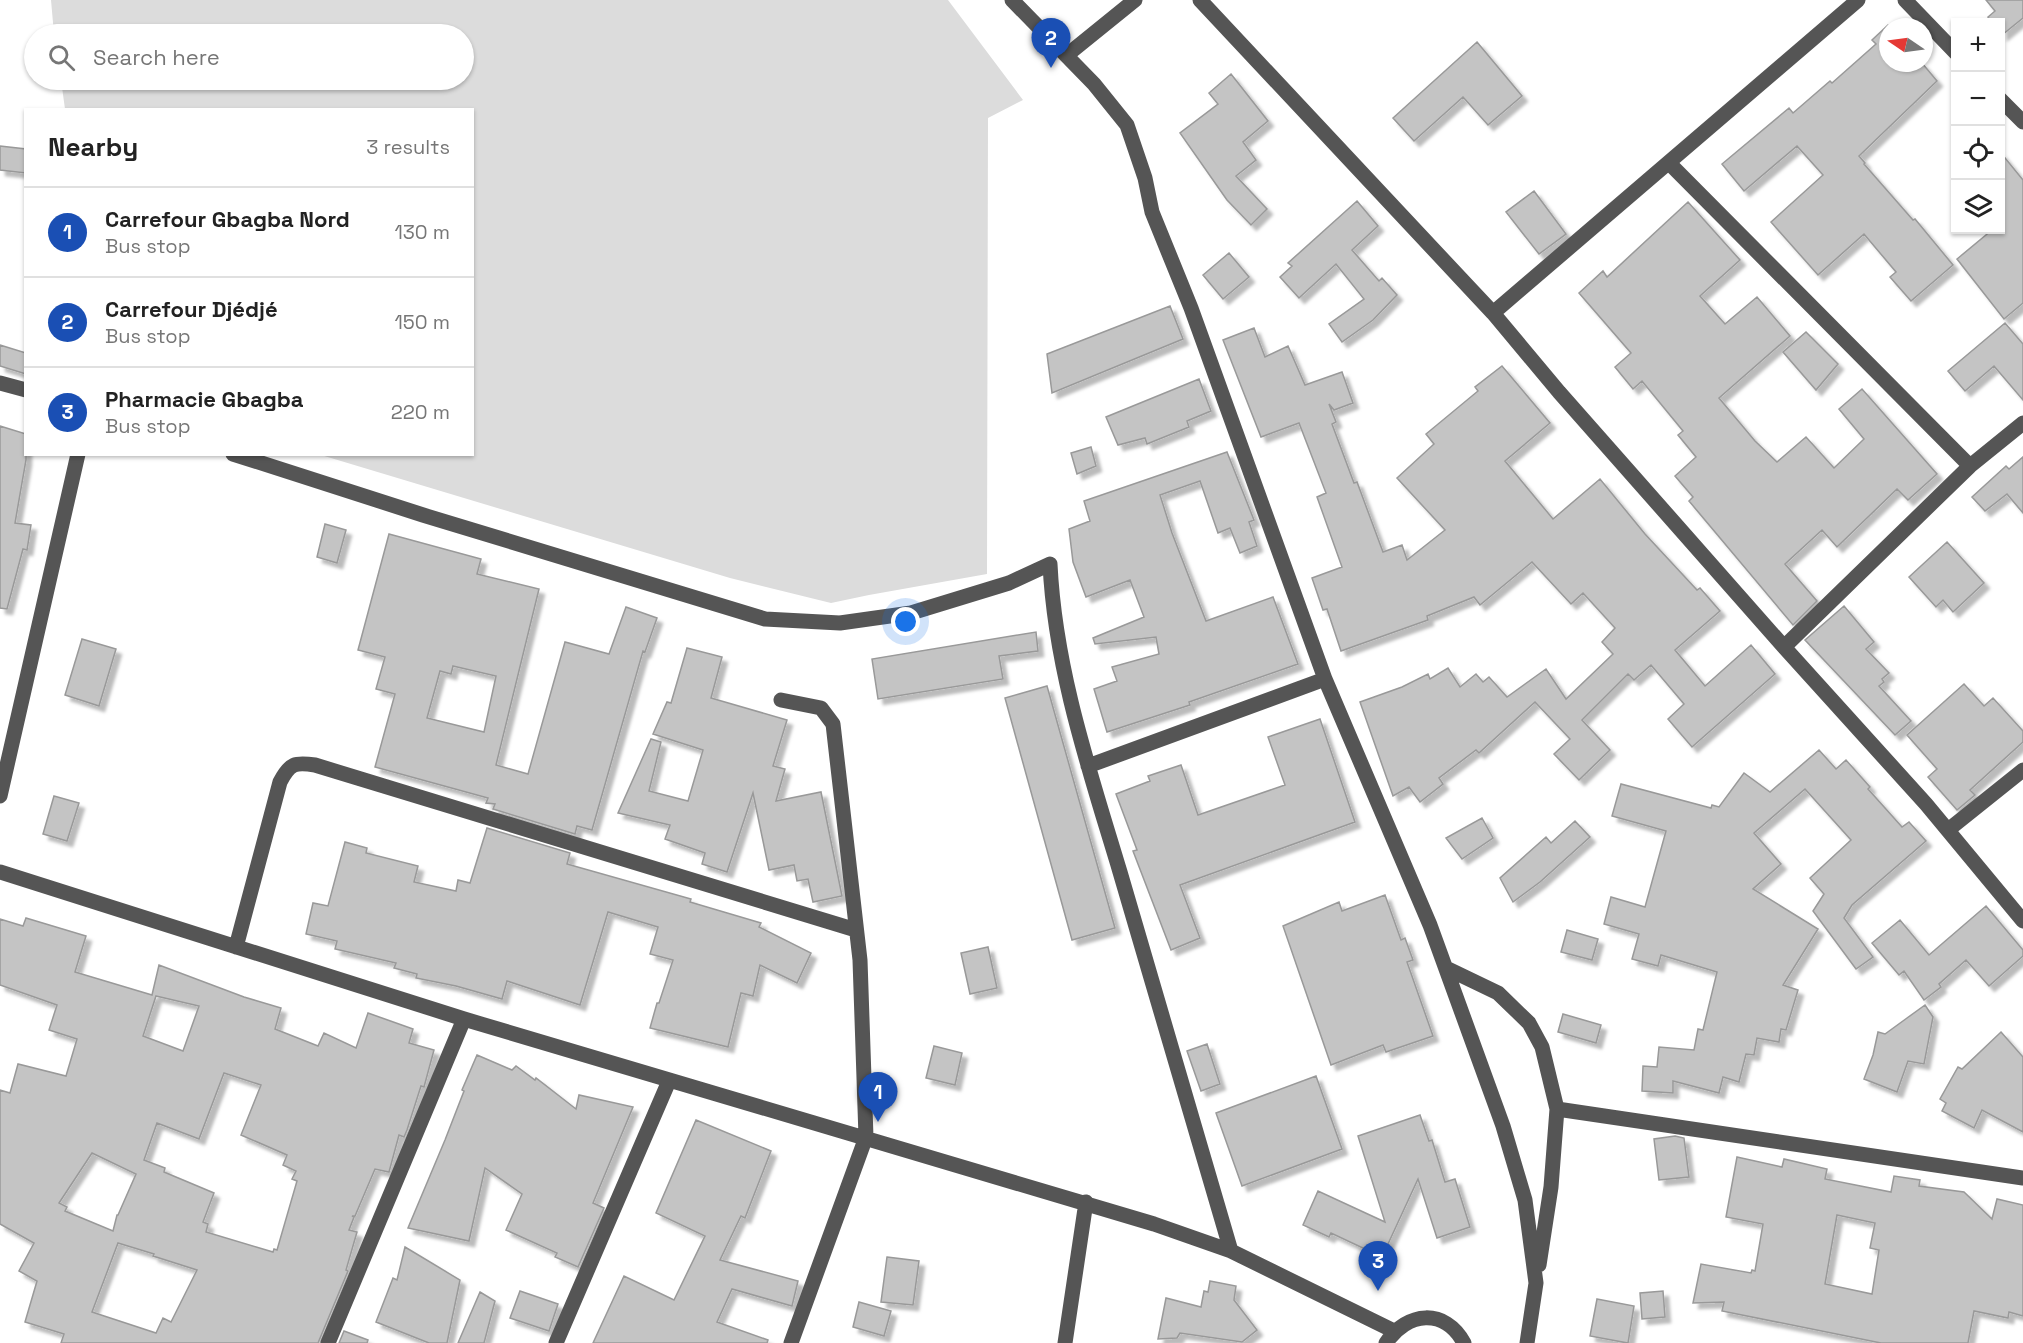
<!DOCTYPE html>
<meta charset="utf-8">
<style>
:root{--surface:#fff;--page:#f6f6f6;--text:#222;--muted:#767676;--line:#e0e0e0;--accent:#b45309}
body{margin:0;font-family:"Space Grotesk",sans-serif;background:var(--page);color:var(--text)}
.controls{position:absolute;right:18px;top:18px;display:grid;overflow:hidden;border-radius:0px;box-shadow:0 2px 4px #0004}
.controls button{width:54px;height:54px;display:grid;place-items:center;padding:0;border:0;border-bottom:2px solid var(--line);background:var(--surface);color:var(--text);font:30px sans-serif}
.compass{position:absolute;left:1879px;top:18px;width:54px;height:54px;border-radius:50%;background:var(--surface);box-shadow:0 2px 4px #0004;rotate:283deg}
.you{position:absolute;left:906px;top:622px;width:21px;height:21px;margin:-15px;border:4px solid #fff;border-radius:50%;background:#1a73e8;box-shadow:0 0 0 9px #1a73e833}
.badge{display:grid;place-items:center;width:39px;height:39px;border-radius:50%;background:var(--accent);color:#fff;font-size:20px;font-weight:700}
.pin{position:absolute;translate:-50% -50px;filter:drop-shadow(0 2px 3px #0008)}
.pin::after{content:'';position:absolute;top:32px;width:21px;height:18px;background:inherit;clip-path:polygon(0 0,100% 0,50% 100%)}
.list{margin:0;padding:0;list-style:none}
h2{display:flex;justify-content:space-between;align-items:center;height:78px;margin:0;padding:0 24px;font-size:26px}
h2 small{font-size:20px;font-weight:400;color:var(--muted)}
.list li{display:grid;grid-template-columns:39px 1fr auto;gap:18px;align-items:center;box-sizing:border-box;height:90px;padding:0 24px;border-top:2px solid var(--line)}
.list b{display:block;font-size:22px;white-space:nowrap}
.list p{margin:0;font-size:20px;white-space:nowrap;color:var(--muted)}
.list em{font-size:20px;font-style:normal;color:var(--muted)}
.icon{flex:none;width:33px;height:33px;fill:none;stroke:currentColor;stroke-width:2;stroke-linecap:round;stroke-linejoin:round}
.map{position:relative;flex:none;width:2023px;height:1343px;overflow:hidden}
.search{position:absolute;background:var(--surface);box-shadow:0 2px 4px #0004;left:24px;top:24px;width:450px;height:66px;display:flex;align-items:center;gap:15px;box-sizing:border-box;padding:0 21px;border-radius:33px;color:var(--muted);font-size:22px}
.panel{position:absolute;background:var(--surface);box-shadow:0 2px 4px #0004;left:24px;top:108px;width:450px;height:348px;border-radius:0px}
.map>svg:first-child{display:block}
.green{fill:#dcdcdc}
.building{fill:#c4c4c4;stroke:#999;stroke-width:1.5;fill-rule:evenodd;filter:url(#shadow)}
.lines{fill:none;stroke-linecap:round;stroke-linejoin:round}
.minor{stroke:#555;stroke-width:15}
</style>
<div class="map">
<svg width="2023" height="1343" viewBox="0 0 2023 1343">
<defs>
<filter id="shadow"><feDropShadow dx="5.5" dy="5.5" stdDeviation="1.5" flood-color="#0004"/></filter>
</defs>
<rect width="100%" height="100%" fill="#fff"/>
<path class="green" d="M51,0H948L1023,100L988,118L987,574L869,595L831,603L730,578L321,455L472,454V110L65,109L61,80H464V34H54Z"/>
<path class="building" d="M1986,0H2023V18L2002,35L2001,22H1992L1988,17L1995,11Z
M1888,25L1890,27H1888V63H1922L1937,81L1859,156L1865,163L1864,164L1913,220L1915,219L1953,265L1911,301L1890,277L1896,272L1864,234L1818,275L1771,222L1823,175L1797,146L1744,191L1722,164L1789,108L1793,113L1830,81L1832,83L1876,44L1872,40Z
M1477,42L1522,96L1488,125L1463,97L1414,141L1393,118Z
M1231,74L1268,121L1243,142L1256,160L1236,176L1267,209L1251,225L1227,200L1180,133L1218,104L1209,93Z
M0,146L26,149V173L0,170Z
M2001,153L2023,180V303L2004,319L1957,259L1992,230H2001Z
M1534,191L1566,234L1539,254L1506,212Z
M1357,201L1378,226L1352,250L1379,281L1382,278L1397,295L1373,320L1342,342L1329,324L1364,299L1336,264L1299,298L1280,277L1292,266L1288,263Z
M1688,202L1740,260L1700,296L1725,324L1757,297L1790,336L1719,398L1755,441L1777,462L1806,437L1834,468L1864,439L1839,409L1862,389L1937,474L1908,500L1897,489L1837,547L1822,530L1785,564L1817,601L1793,625L1689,501L1693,497L1675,476L1696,457L1678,435L1683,431L1642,381L1633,389L1615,367L1631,353L1579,293L1603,271L1607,277Z
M1229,253L1249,277L1223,299L1203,275Z
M1170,306L1183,339L1052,393L1047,354Z
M2005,323L2023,344V400L1994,366L1965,391L1948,371Z
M1254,328L1265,357L1288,346L1305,385L1342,372L1353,403L1334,410L1329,404L1336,422L1332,424L1354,483L1357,482L1383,552L1402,545L1407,560L1445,530L1397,478L1434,444L1426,434L1478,391L1475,387L1502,366L1550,423L1505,461L1553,519L1600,479L1645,534L1697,590L1700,588L1720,611L1675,650L1705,686L1751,645L1775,674L1692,747L1668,719L1684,704L1651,665L1634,680L1628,674L1582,720L1610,750L1579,780L1554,754L1570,739L1535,702L1479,753L1476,750L1439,778L1443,784L1420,802L1409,787L1393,796L1360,702L1402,687L1428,674L1430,679L1448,668L1460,687L1476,674L1483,682L1489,677L1507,697L1546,669L1566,699L1613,654L1602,642L1615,628L1583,593L1571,604L1532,562L1480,605L1474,597L1427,616L1428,620L1341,651L1327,609L1323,610L1312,578L1342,567L1317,497L1326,493L1299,423L1261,437L1223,340Z
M1806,332L1838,364L1816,390L1783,352Z
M0,345L26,353V374L0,366Z
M1199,379L1211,411L1187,421L1189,427L1147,444L1145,438L1118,445L1106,417Z
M0,426L26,434V460L15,523L31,525L27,550L23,549L7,609L0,608Z
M1091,447L1096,466L1077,474L1071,453Z
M1227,452L1254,520L1249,522L1257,546L1240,553L1230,528L1218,533L1200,481L1160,495L1172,533L1206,621L1273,597L1298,664L1189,702L1190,705L1107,732L1094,689L1117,681L1112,667L1159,654L1156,637L1095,644L1093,638L1144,617L1130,580L1086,597L1073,562L1069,529L1090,521L1084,501Z
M2023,457V513L2007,494L1985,511L1972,497L2006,466L2009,469Z
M325,524L346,530L337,563L317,557Z
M389,534L481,559L477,574L539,589L496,765L528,774L565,642L609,654L626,607L657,618L645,652L643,651L592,830L577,826L575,834L493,809L495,804L486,803L488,798L375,767L395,694L376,689L385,657L358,650ZM453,666L496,676L484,732L427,718L440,671L451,674Z
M1947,542L1984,583L1953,612L1943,600L1936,607L1909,577Z
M1844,606L1874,642L1866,649L1889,673L1882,679L1884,682L1879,686L1911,721L1895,735L1805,640Z
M1036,632L1038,651L999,656L1003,679L878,699L872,659Z
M82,639L116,649L99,706L65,695Z
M687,648L722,657L711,698L787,720L773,766L785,769L776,801L821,792L842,896L813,902L808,879L797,881L794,865L769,870L753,793L727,872L702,864L705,853L665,839L670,825L618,813L651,739L661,742L649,791L688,801L703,750L653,734L667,702L671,703Z
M1964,684L1984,706L1993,698L2023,731V742L1970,790L1975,795L1957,810L1928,777L1937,769L1907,735Z
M1047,686L1115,928L1072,940L1005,698Z
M1320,719L1355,822L1180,885L1200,938L1171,950L1133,851L1137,850L1116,794L1150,781L1148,776L1181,765L1198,815L1285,785L1268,737Z
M1819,750L1836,769L1846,760L1870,787L1868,789L1902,827L1909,822L1926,841L1852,905L1844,918L1873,957L1856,969L1813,911L1824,894L1810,878L1851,840L1805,789L1754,833L1781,864L1753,889L1818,929L1783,985L1798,990L1786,1030L1781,1029L1779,1042L1757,1038L1754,1055L1746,1054L1739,1082L1723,1077L1719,1093L1673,1081V1093L1642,1091L1643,1066L1657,1067L1659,1047L1694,1050L1698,1029L1703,1030L1717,972L1661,955L1658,966L1632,959L1639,934L1604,924L1611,897L1645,907L1666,831L1612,816L1621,784L1711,808L1712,805L1719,807L1744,773L1770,792Z
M54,796L79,803L67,841L43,834Z
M1482,818L1493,838L1462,859L1446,838Z
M1575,821L1590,837L1540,882L1513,902L1500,878L1546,837L1551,843Z
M487,828L570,853L567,864L691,899L690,902L761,923L759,927L811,953L797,983L760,965L753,996L741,993L728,1047L650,1028L657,1003H659L673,960L650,954L658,927L608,912L580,1005L507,981L502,999L456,986L416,978L417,974L394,968L396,963L335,949L337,941L306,934L313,903L328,906L345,842L367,848L366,853L418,866L414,882L456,891L458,880L470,883Z
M1385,895L1401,940L1405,938L1413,960L1407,962L1433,1036L1386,1052L1383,1045L1331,1065L1283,926L1339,902L1342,911Z
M1986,906L2023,950V956L1989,986L1966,960L1939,984L1941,987L1924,1000L1904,971L1899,975L1872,943L1900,920L1929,955Z
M26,918L86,936L75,972L152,995L159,965L244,997L281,1008L275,1029L318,1046L324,1033L356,1048L368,1013L413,1029L409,1043L434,1050L424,1087L421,1086L407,1130L404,1137L399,1135L389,1172L375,1169L355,1216H352L354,1217L349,1230L357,1232L346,1270L348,1271L318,1343H61L64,1334L25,1322L37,1281L19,1271L34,1243L0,1224V1090L10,1093L18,1064L66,1076L77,1039L49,1030L57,1005L0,985V919L23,926ZM156,996L199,1006L183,1051L143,1036ZM224,1073L261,1085L241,1135L287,1155L283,1165L296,1171L292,1179L297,1181L277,1250L274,1249L273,1252L206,1232L208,1224L203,1222L214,1193L164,1172L165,1168L144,1160L157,1123L199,1139ZM92,1153L136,1174L118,1215H117L113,1231L65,1211L67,1207L59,1203ZM118,1243L154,1254L153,1256L197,1270L171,1322L163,1318L156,1333L92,1312Z
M1567,930L1598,939L1592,960L1561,952Z
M988,947L997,988L970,994L961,953Z
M1925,1005L1933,1017L1924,1064L1908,1061L1897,1092L1864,1079L1873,1055L1878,1032L1885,1034Z
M1563,1014L1601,1025L1596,1043L1558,1032Z
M2001,1032L2023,1057V1132L1982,1110L1974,1128L1942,1111L1946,1103L1940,1099L1958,1067L1962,1069Z
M1207,1044L1220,1084L1201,1091L1187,1051Z
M934,1046L962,1053L955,1085L926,1078Z
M477,1055L512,1070L516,1066L535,1080L536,1078L576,1109L579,1095L633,1107L593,1203L604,1208L578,1267L555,1257L557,1253L506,1230L522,1194L485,1168L469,1241L408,1228L445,1140L464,1091L462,1090Z
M1316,1076L1342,1149L1242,1186L1216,1113Z
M1420,1115L1429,1141L1432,1140L1445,1182L1455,1179L1470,1227L1437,1238L1418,1179L1382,1257L1331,1233L1329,1237L1303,1225L1318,1191L1385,1222L1358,1136Z
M696,1120L771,1151L745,1218L741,1216L720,1260L798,1281L792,1306L732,1289L717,1322L768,1340L767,1343H593L624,1276L674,1300L705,1236L656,1213Z
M1675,1136L1684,1138L1689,1177L1659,1180L1654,1139Z
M1737,1157L1782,1167L1784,1159L1827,1169L1825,1179L1891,1192L1894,1176L1920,1180L1919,1186L1964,1192L1992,1219L1997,1199L2023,1205V1316L2009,1312L2008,1318L1974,1311L1968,1343H1881L1722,1311L1724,1302L1693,1303L1701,1264L1751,1273L1752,1270L1755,1271L1763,1224L1726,1217ZM1837,1215L1875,1223L1870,1248L1879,1250L1872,1294L1825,1284Z
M405,1247L460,1280L447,1343H429L376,1322L393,1278L397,1280Z
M887,1257L919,1261L913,1305L881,1302Z
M1210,1281L1236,1286L1234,1300L1257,1330L1242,1342L1180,1333L1177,1338L1158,1339L1166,1298L1201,1307L1204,1291L1208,1292Z
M520,1291L558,1304L549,1331L510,1318Z
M1663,1291L1665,1317L1642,1319L1640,1293Z
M480,1292L495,1301L484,1343H458Z
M1597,1299L1634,1306L1628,1343L1590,1336Z
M859,1302L891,1311L884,1336L853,1327Z
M344,1331L368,1340L367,1343H339Z"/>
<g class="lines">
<path class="minor" d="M1012,0L1094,84L1127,125L1145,178L1152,212L1191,308L1325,679L1430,925L1503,1126L1525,1200L1536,1283L1527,1343
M1200,0L1493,313L1559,392L1784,647L1926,804L2023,921
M1905,0L1956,53
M1067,55L1135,0
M2000,99L2023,122
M1669,163L1970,466
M1493,313L1858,0
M0,383L26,390
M233,454L423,515L765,619L840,623L911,613L1009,583L1050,564C1055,670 1090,772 1120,872C1157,998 1194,1125 1231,1251
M1784,647L1970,466L2023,423
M781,700L821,708L833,724L860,960L866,1137L791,1343
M1088,766L1325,679
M0,796L78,454
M1948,830L2023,770
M0,872L464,1019L1154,1224L1231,1251L1394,1331
M236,947L280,782C290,763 295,762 315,765L856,930
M1446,968L1498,993L1529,1023L1542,1047L1557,1109L1551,1187L1539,1265
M1557,1109L2023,1178
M328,1343L464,1019
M556,1343L669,1081
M1065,1343L1086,1202
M1386,1343C1407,1311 1445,1308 1464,1343"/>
</g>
</svg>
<div class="controls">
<button>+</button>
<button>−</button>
<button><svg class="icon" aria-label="locate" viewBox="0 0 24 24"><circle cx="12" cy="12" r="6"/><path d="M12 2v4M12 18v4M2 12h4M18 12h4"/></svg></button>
<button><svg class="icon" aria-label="layers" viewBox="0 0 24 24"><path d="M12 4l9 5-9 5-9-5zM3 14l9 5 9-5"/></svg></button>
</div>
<svg class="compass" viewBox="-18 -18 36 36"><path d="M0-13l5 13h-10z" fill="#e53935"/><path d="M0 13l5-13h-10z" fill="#767676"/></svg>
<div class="you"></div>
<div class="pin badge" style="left:878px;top:1122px;background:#1a4fb4">1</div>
<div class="pin badge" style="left:1051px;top:68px;background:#1a4fb4">2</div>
<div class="pin badge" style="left:1378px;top:1291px;background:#1a4fb4">3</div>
<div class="search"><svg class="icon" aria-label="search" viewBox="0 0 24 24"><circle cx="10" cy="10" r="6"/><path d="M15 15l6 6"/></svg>Search here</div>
<section class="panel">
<h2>Nearby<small>3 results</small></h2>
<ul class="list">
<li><span class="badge" style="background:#1a4fb4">1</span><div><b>Carrefour Gbagba Nord</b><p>Bus stop</p></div><em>130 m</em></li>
<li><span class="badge" style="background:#1a4fb4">2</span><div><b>Carrefour Djédjé</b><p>Bus stop</p></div><em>150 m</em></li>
<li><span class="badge" style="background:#1a4fb4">3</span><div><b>Pharmacie Gbagba</b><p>Bus stop</p></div><em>220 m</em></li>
</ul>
</section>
</div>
